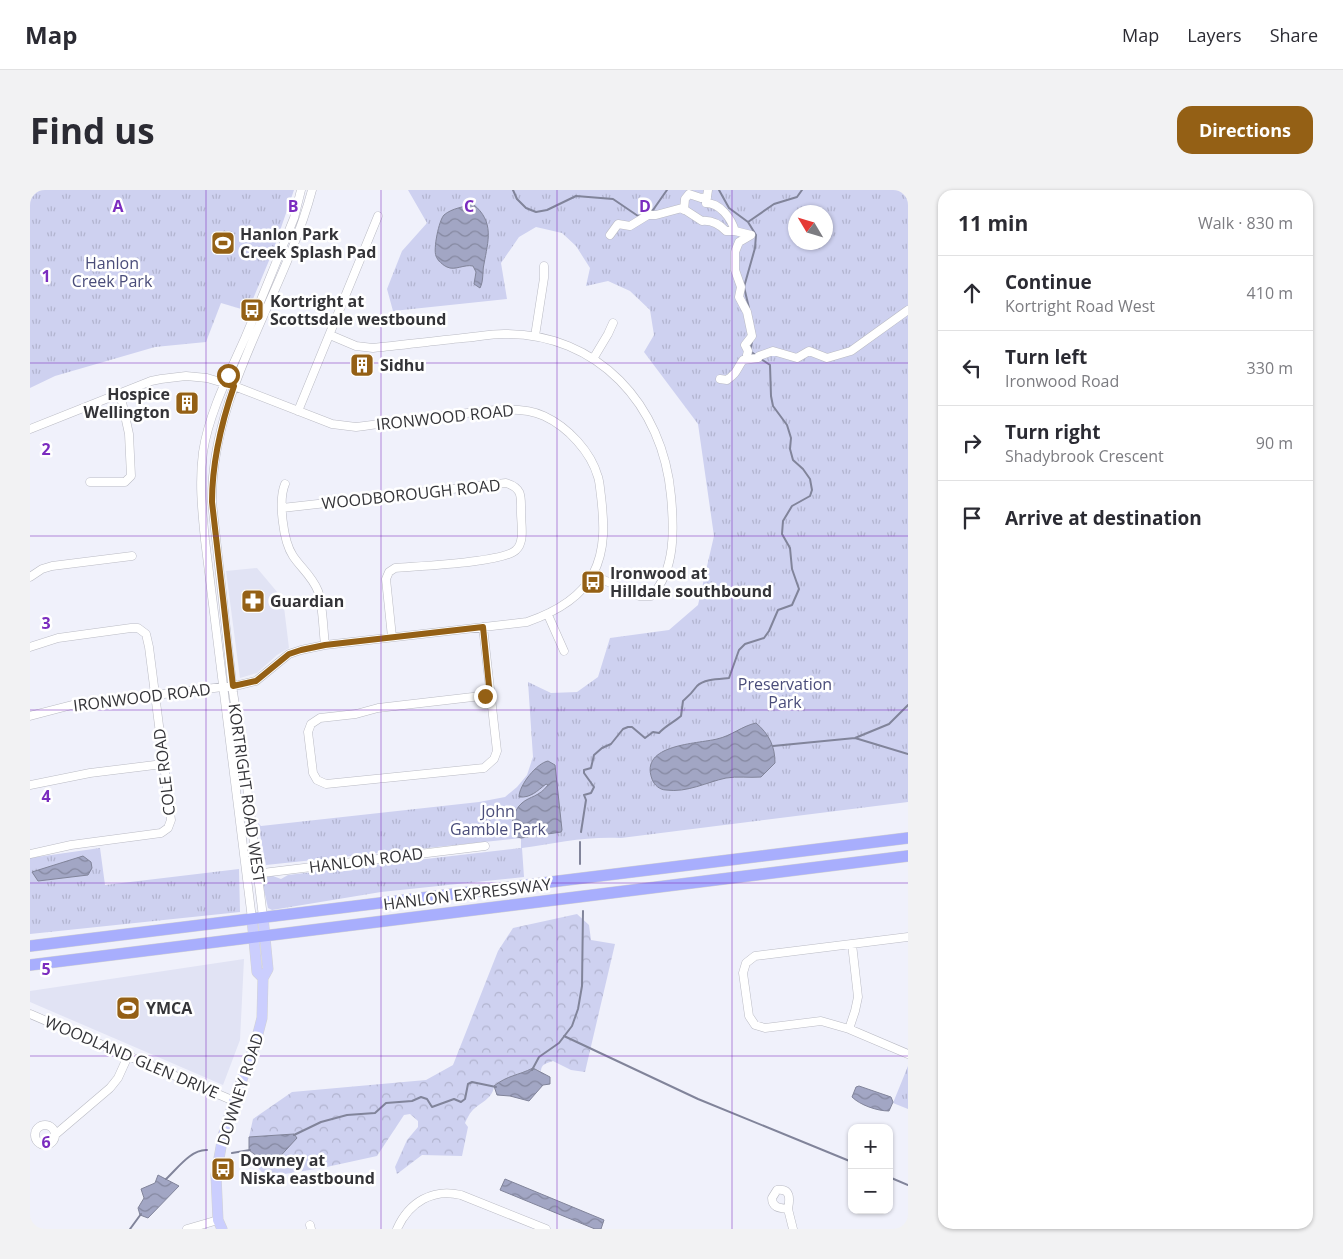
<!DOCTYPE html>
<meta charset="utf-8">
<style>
:root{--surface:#fff;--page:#f2f2f3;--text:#2b2b33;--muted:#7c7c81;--line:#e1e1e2;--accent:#946015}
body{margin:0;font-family:"Open Sans",sans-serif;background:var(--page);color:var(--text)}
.controls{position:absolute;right:15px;bottom:15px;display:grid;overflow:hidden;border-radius:10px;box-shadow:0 1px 4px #0004}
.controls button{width:45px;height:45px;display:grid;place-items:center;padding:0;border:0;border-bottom:1px solid var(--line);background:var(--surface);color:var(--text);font:25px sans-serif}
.compass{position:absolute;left:758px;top:15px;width:45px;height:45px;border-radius:50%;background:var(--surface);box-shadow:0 1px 4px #0004;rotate:308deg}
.stop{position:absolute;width:15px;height:15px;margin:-11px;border:4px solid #946015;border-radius:50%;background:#fff}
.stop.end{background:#946015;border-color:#fff;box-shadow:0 1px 5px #0008}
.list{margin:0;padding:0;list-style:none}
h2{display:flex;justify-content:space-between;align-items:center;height:65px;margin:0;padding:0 20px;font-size:21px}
h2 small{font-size:16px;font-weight:400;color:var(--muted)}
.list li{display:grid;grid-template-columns:32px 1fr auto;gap:15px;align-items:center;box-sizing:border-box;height:75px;padding:0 20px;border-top:1px solid var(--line)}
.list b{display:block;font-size:19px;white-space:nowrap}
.list p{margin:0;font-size:16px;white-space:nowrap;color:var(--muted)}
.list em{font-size:16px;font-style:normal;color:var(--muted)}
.icon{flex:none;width:28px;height:28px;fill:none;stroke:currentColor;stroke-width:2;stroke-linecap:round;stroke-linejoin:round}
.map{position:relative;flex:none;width:878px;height:1039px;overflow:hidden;border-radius:15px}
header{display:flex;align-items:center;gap:30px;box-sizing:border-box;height:70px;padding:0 25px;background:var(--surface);border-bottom:1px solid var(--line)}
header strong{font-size:24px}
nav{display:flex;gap:28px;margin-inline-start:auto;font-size:18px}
.intro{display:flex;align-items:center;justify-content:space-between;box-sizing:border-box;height:120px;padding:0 30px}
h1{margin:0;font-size:35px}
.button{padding:12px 22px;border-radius:15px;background:var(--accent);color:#fff;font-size:18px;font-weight:700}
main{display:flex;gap:30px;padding:0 30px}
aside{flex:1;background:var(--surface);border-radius:15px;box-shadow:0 1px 4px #0004}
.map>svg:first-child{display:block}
.built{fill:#e1e3f4}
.forest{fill:url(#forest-crowns)}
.park{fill:url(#park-tufts);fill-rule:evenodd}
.water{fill:url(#water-waves);stroke:#81849a}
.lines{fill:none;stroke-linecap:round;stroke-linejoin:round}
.stream{stroke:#81849a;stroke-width:2}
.minor-casing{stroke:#babbc4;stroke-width:9}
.major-casing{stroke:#d2d2d3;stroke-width:11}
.highway-casing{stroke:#d2d2d3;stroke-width:12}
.minor{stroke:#fff;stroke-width:8}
.major{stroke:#cbcefe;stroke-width:10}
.highway{stroke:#a8aefd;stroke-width:11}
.route{stroke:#946015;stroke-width:6}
.grid{fill:none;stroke:#7b2cbf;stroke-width:1;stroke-opacity:0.55}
.labels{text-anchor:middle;stroke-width:5;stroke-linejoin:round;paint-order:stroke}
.poi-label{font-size:16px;font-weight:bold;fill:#343438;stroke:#fff;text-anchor:start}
.park-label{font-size:16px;fill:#4a4d7a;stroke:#fff}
.street-label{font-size:16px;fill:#343438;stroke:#fff}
.grid-label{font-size:16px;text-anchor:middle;font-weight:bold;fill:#7b2cbf;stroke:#fff;stroke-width:5;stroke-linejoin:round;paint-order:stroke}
</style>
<header>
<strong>Map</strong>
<nav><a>Map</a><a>Layers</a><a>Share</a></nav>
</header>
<div class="intro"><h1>Find us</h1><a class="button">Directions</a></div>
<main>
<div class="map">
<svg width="878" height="1039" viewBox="0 0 878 1039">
<defs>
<pattern id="forest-crowns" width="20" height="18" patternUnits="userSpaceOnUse" patternTransform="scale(1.25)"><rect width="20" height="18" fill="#ced1f0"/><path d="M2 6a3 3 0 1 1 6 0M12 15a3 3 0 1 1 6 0" fill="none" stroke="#b2b4cf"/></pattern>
<pattern id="park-tufts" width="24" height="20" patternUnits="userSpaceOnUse" patternTransform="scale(1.25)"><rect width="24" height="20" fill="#ced1f0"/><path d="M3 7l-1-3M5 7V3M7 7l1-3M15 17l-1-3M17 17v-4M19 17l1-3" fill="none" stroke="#b2b4cf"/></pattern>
<pattern id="water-waves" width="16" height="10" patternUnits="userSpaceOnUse" patternTransform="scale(1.25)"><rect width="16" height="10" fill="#a2a6c4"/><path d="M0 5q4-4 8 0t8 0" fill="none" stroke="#8588a0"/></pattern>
</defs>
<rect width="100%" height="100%" fill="#f0f1fb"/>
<path class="built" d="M227,378L253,409L259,458L247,465L227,483L210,488L196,381Z
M214,769L210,850L193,895L0,812V801Z"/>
<path class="forest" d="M547,724L559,735L561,750L585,754L555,882L541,880L523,871C517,873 511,874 511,881L503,878C487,886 478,885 464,896C463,909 449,913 442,921C439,924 437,929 435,933L438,937L432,966L392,965L367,984L365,977L377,950L388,937V931L380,924L374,925L347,966L292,978L236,987L224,973L229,968L244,972L219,947L223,929L262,902L396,890L423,875L468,761L483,738Z"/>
<path class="park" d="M0,0H264L243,61L218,121L191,113L176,152L125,157L25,186L0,198Z
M378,0H878V612L591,648C558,646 525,653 492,658L494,687L351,702L242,720L238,718L232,691L234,687L243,686L251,689L258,685L491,658V648L236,675L228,633L231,636L449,612L475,607L487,597L497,585L503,567L498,492L521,503L547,502L568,487L580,448L639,440L668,415L684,346L668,234L614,162L624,145L620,120L600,101L578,91L556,96L560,78L546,56L532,43L506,37L489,47L471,73L477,109L363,121L357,99L372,61L397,33ZM766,22H796V52H766Z
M70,658L75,695L209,679L210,722L0,744V668Z
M878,876V919L863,913Z"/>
<path class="water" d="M443,14C465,32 458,51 454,74C452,82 454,90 450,98L444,94L446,82L443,76C434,74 425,81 417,77C414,76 407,70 406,66C403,59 409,30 414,25C422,18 434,17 443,14Z
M194,41L199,43L202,52L189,64H185L184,62L186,54L185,49Z
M726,533C739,544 745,556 745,573L731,587C719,588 707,586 696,588C677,592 657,603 636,600C630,600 624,595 622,589C609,554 667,554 687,549C701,546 712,536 726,533Z
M518,571L525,575L532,640L531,642L491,648L484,646C480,637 483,620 492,613C500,606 509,607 518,595L516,594C507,601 501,608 489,607C489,595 507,573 518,571Z
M53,666L61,672L62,678L58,685L8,691L2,682Z
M503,878L520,887V894L513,895L499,911L480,906L467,905L464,896C478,885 487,886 503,878Z
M829,896L861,907L863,912L859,921C847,921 830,915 822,907L826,897Z
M264,944L267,948L244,973L229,968L219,960V947Z
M128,985L149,996L118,1028L110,1025L108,1018L114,1008L111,999L125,993Z
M475,989L574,1030L571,1039H565L470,1000Z"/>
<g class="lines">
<path class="stream" d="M483,0L487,9L496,18L506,22L517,20L546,6L583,9L608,26L611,25
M689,0L699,18L718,32L726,45L725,58L714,97L719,118
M618,22L623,20L637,0
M718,32L744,14L767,7L772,0
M722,152L720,161L727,166
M825,548L878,564
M743,556L825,548L859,534L878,515
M551,642L556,610L554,605L561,603L564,597L554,583V580L561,578L564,565L572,558L581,554L593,539L598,537H602L615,548L623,542L629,543C635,536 644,532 651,526L653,511C660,505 662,503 667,496C674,489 689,489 699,488L709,460L715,454L734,448L739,441L748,420L762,415L769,399L762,379L760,358L752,344L753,331L762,316L780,306L782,300L780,289L773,279L763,270L760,259L761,248L757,235L743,216L741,206L740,175L731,169
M550,674V652
M534,846L668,909L822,972
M502,880L509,867L529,853L542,836L548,819L552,796L553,721
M264,945L291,932L317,925L345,923L356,913L382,911L391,907L397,909L402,917L424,909L431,912L435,909L438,894L442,892L466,897
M202,963L220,960
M859,987L878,995
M136,989C147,979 161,959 177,960
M100,1039L111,1024"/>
<g class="minor-casing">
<path id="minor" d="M678,0L676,13C690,13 701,28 705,41L721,45L709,52L705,62V80L711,97L709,107L717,122L722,146L715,155L718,161L717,165L718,169
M654,20L655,9L659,4L671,8L677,7
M580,45L588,34L600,36L618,25H626L652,18L672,31C681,30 689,34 696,41H705
M300,145L326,156L343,158C373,155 403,151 433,148C446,147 460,144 474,144C568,143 633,215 641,306C644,338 646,381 621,406H609L563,385
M505,146L514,88V76
M729,166L743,161L767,168L779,161L797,168L821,161L878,120
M563,169L578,144L583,133
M690,189L697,190C708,182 706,180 713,170L728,168
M268,221L348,26
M0,239L121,191L131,189L156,186L177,188L204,196L302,234L326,237C355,233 384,230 413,226C443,223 487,213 514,226C538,237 561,262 568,287C570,293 570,300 571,306C574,332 576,359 563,384C550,409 523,423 497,432L295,455L271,460L259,464L226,491L209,495L42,515L0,526
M60,292H95L101,286L99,244L90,203
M255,294C248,310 253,351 263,366C271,378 282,386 288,401C293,415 293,439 295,455
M252,318L476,293C493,298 491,307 491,323C491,334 495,352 486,360C473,373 387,376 365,378L359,382L356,389L362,447
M0,387L12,379L22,376L102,366
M518,425L534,461
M453,437L467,561L464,569L454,578L296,594L287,590L283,583L278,542L281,534L290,528L326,524L348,518L460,505
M0,457L28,448L101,438H108L116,444L119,457L141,630L138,638L131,643L41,655L0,664
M0,595L60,583L133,574
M224,684L455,656
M233,727L215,580L203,502L182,312C181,200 254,106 282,0
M222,729L175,350C172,320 169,292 173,262C179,223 199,184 215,148C232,108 248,68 264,28L271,0
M878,747L725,766L716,773L713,783L719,826L725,835L735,838L791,831L819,839L878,864
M0,824L204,911
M819,839L825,821L828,807L822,754
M5 945a10 10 0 1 1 20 0a10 10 0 1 1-20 0Z
M26,944L80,898L88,888L98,866
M747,1000C761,998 760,1009 758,1019C750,1018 742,1018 742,1008Z
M758,1019L763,1039
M280,1035L281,1039
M157,1039L188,1030
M367,1039C379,1012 403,998 431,1005L516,1039"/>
</g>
<g class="major-casing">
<path id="major" d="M222,729L227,782L233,788
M192,1039L188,1030L186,985L193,946L204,911L225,855L232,828L233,788L238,779L233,727"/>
</g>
<g class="highway-casing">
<path id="highway" d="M0,756L878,648
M0,775L878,666"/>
</g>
<use href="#minor" class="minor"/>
<use href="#major" class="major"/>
<use href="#highway" class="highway"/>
</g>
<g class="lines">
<path class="route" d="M198,185L195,194L204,196C191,234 182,272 182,312L203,496L226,491L259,464L271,460L295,455L453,437L460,506H455"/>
</g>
<path class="grid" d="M176,0V1039M351,0V1039M527,0V1039M702,0V1039M0,173H878M0,346H878M0,520H878M0,693H878M0,866H878"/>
<defs>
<g id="stadium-square" transform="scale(1.25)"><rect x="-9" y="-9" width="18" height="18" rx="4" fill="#946015" stroke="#fff"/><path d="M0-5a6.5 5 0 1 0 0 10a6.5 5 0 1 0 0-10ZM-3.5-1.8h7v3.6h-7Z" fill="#fff"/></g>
<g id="bus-square" transform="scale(1.25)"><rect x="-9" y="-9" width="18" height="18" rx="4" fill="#946015" stroke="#fff"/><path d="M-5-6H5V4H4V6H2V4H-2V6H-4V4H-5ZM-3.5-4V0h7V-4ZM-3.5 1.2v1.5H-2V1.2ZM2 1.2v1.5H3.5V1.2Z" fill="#fff"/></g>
<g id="building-square" transform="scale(1.25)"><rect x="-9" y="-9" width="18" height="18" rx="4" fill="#946015" stroke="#fff"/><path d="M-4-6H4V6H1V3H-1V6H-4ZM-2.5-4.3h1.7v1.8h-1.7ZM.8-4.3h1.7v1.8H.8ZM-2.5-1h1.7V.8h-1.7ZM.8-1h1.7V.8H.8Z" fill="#fff"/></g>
<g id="pharmacy-square" transform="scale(1.25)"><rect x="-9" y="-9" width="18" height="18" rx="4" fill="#946015" stroke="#fff"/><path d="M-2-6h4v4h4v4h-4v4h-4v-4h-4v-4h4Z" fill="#fff"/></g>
</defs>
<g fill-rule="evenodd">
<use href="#stadium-square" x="193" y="53"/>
<use href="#bus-square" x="222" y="120"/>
<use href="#building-square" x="332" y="175"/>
<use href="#building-square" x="157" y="213"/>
<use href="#bus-square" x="563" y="392"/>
<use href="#pharmacy-square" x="223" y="411"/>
<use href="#stadium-square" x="98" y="818"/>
<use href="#bus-square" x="193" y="979"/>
</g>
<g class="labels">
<g class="poi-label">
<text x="210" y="50">Hanlon Park<tspan x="210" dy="18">Creek Splash Pad</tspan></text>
<text x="240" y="117">Kortright at<tspan x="240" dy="18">Scottsdale westbound</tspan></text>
<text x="350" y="181">Sidhu</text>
<text x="140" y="210" text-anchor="end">Hospice<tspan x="140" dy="18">Wellington</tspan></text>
<text x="580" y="389">Ironwood at<tspan x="580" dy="18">Hilldale southbound</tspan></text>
<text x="240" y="417">Guardian</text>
<text x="116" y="824">YMCA</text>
<text x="210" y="976">Downey at<tspan x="210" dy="18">Niska eastbound</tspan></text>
</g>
<g class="park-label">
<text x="82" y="79">Hanlon<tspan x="82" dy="18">Creek Park</tspan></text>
<text x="755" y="500">Preservation<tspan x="755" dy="18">Park</tspan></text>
<text x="468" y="627">John<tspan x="468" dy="18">Gamble Park</tspan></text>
</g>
<g class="street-label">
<text transform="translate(415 227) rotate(-6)" y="6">IRONWOOD ROAD</text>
<text transform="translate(381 304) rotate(-6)" y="6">WOODBOROUGH ROAD</text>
<text transform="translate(112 507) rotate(-7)" y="6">IRONWOOD ROAD</text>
<text transform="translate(134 582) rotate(-97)" y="6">COLE ROAD</text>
<text transform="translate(217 603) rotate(82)" y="6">KORTRIGHT ROAD WEST</text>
<text transform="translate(336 670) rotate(-7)" y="6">HANLON ROAD</text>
<text transform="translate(437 704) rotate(-7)" y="6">HANLON EXPRESSWAY</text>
<text transform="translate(102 867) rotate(23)" y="6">WOODLAND GLEN DRIVE</text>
<text transform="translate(210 899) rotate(-72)" y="6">DOWNEY ROAD</text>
</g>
</g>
<g class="grid-label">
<text x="88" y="22">A</text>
<text x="263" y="22">B</text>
<text x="439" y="22">C</text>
<text x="615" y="22">D</text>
<text x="16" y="92">1</text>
<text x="16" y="265">2</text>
<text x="16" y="439">3</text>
<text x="16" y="612">4</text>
<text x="16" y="785">5</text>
<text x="16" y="958">6</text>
</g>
</svg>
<div class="controls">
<button>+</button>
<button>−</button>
</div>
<svg class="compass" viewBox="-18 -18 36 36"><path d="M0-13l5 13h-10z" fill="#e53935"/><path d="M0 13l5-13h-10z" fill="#7c7c81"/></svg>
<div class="stop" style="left:198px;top:185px"></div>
<div class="stop end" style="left:455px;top:506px"></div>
</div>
<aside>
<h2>11 min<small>Walk · 830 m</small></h2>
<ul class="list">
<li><svg class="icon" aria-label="ahead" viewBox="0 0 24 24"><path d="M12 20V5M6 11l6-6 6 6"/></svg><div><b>Continue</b><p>Kortright Road West</p></div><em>410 m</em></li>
<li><svg class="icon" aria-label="left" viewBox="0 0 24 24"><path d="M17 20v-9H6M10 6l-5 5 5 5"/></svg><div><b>Turn left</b><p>Ironwood Road</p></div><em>330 m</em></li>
<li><svg class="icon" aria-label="right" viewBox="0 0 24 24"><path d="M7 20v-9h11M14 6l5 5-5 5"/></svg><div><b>Turn right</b><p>Shadybrook Crescent</p></div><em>90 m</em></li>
<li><svg class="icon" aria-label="arrive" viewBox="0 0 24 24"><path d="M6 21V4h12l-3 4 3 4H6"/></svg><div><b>Arrive at destination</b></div></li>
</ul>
</aside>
</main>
